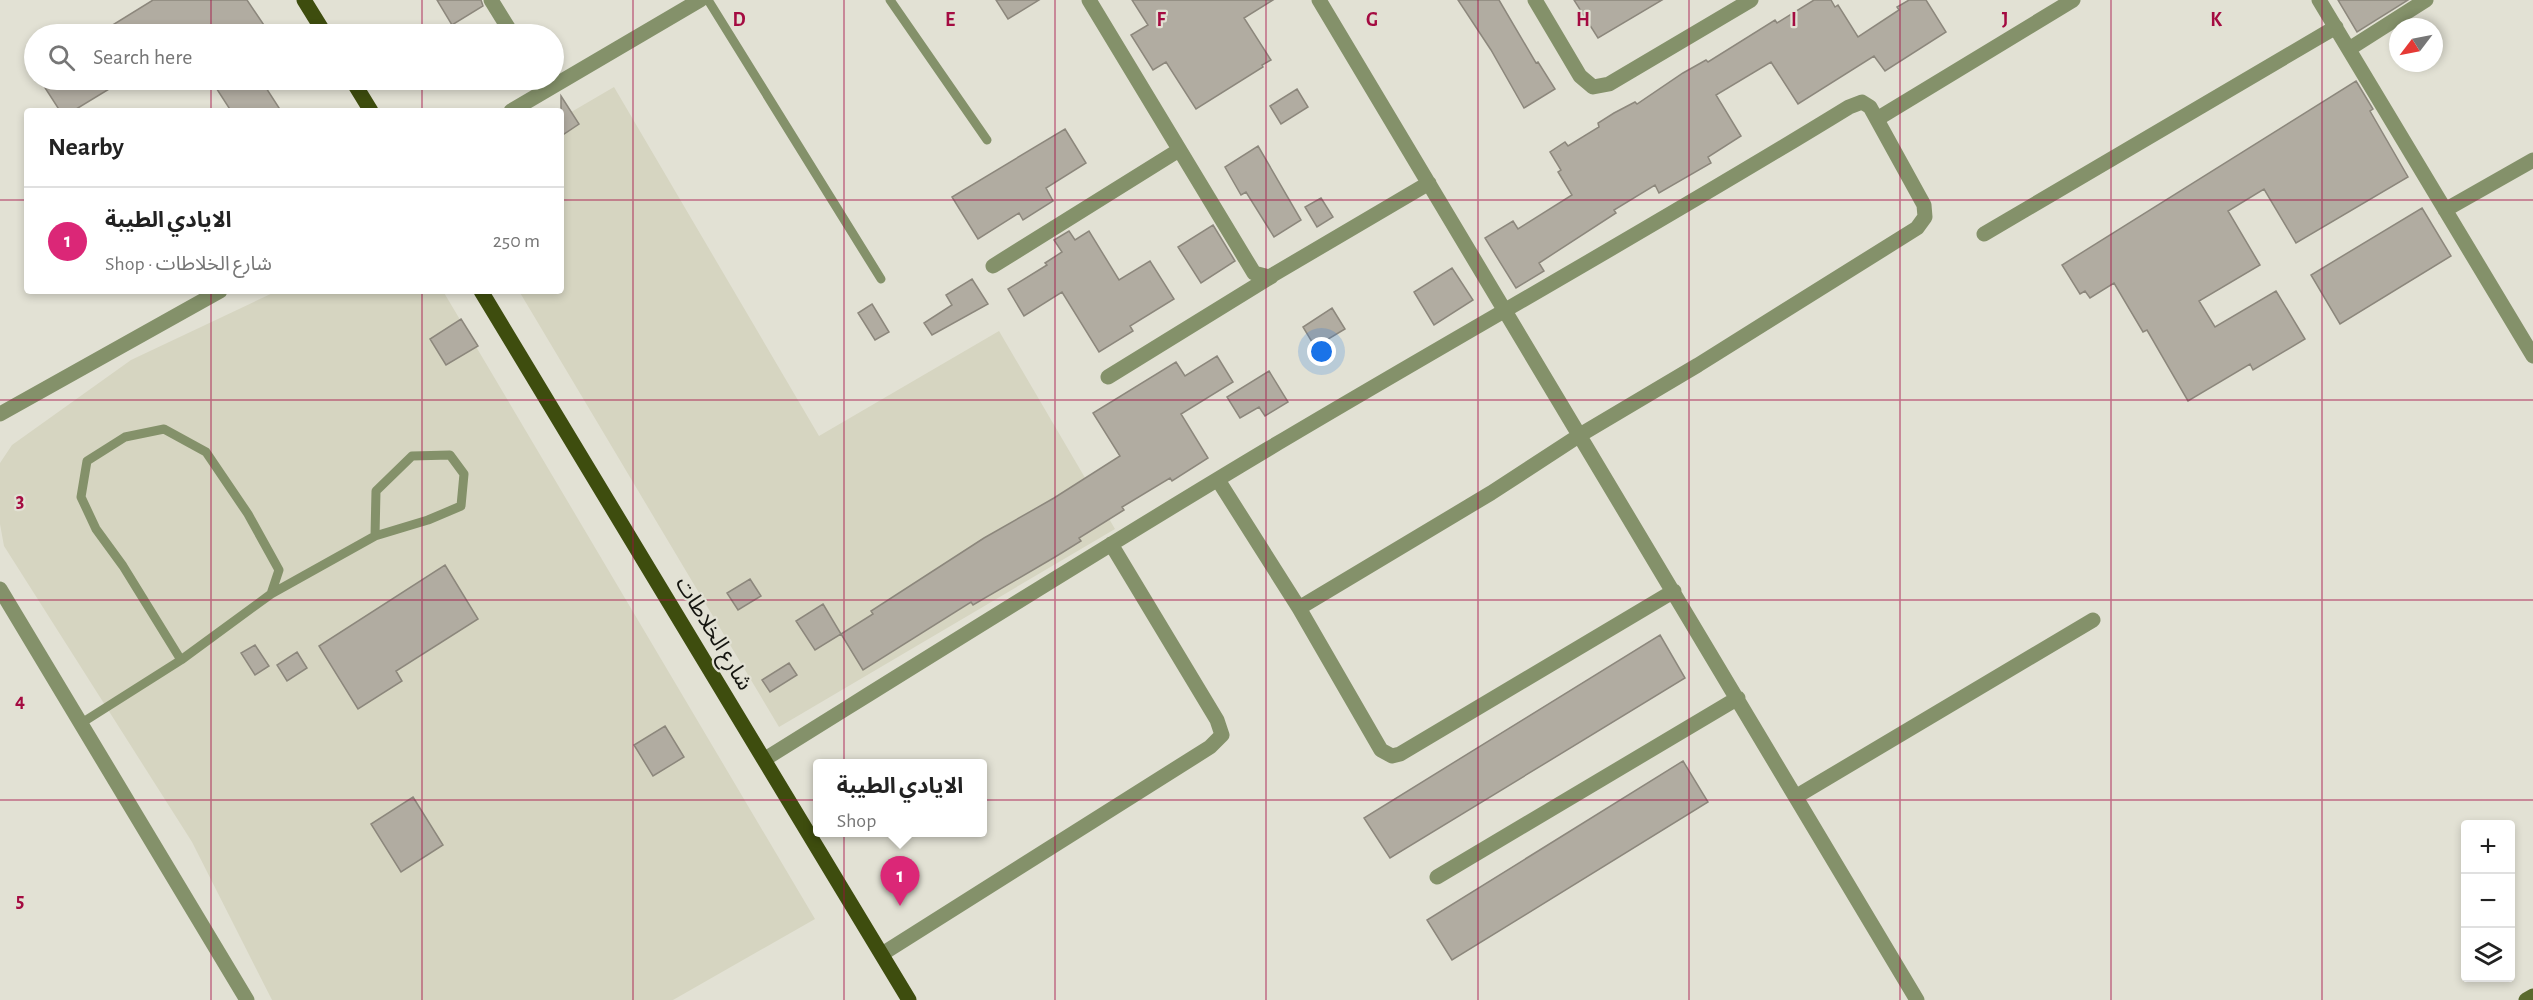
<!DOCTYPE html>
<meta charset="utf-8">
<style>
:root{--surface:#fff;--page:#f6f6f6;--text:#222;--muted:#767676;--line:#e0e0e0;--accent:#db2777}
body{margin:0;font-family:"Alegreya Sans","Noto Sans Arabic",sans-serif;background:var(--page);color:var(--text)}
.controls{position:absolute;right:18px;bottom:18px;display:grid;overflow:hidden;border-radius:6px;box-shadow:0 3px 9px #0003}
.controls button{width:54px;height:54px;display:grid;place-items:center;padding:0;border:0;border-bottom:2px solid var(--line);background:var(--surface);color:var(--text);font:30px sans-serif}
.compass{position:absolute;left:2389px;top:18px;width:54px;height:54px;border-radius:50%;background:var(--surface);box-shadow:0 3px 9px #0003;rotate:238deg}
.you{position:absolute;left:1322px;top:352px;width:21px;height:21px;margin:-15px;border:4px solid #fff;border-radius:50%;background:#1a73e8;box-shadow:0 0 0 9px #1a73e833}
.badge{display:grid;place-items:center;width:39px;height:39px;border-radius:50%;background:var(--accent);color:#fff;font-size:20px;font-weight:700}
.pin{position:absolute;translate:-50% -50px;filter:drop-shadow(0 2px 3px #0008)}
.pin::after{content:'';position:absolute;top:32px;width:21px;height:18px;background:inherit;clip-path:polygon(0 0,100% 0,50% 100%)}
.popup{position:absolute;left:813px;top:759px;width:174px;height:78px;box-sizing:border-box;display:grid;place-content:center;border-radius:6px;background:var(--surface);filter:drop-shadow(0 2px 4px #0005);font-size:20px;white-space:nowrap;color:var(--muted)}
.popup b{font-size:22px;color:var(--text)}
.popup::after{content:'';position:absolute;left:50%;top:100%;margin-left:-12px;border:12px solid transparent;border-top-color:var(--surface)}
.list{margin:0;padding:0;list-style:none}
h2{display:flex;justify-content:space-between;align-items:center;height:78px;margin:0;padding:0 24px;font-size:26px}
h2 small{font-size:20px;font-weight:400;color:var(--muted)}
.list li{display:grid;grid-template-columns:39px 1fr auto;gap:18px;align-items:center;box-sizing:border-box;height:108px;padding:0 24px;border-top:2px solid var(--line)}
.list b{display:block;font-size:22px;white-space:nowrap}
.list p{margin:0;font-size:20px;white-space:nowrap;color:var(--muted)}
.list em{font-size:20px;font-style:normal;color:var(--muted)}
.icon{flex:none;width:33px;height:33px;fill:none;stroke:currentColor;stroke-width:2;stroke-linecap:round;stroke-linejoin:round}
.map{position:relative;flex:none;width:2533px;height:1000px;overflow:hidden}
.search{position:absolute;background:var(--surface);box-shadow:0 3px 9px #0003;left:24px;top:24px;width:540px;height:66px;display:flex;align-items:center;gap:15px;box-sizing:border-box;padding:0 21px;border-radius:33px;color:var(--muted);font-size:22px}
.panel{position:absolute;background:var(--surface);box-shadow:0 3px 9px #0003;left:24px;top:108px;width:540px;height:186px;border-radius:6px}
.map>svg:first-child{display:block}
.built{fill:#d6d5c1}
.building{fill:#b1aca1;stroke:#8c877c;stroke-width:1.5}
.lines{fill:none;stroke-linecap:round;stroke-linejoin:round}
.lane{stroke:#84916a;stroke-width:9}
.street{stroke:#84916a;stroke-width:15}
.secondary{stroke:#5a6a2e;stroke-width:15}
.primary{stroke:#3e4d0e;stroke-width:15}
.grid{fill:none;stroke:#a40b41;stroke-width:1.5;stroke-opacity:0.55}
.labels{text-anchor:middle;stroke-width:4.5;stroke-linejoin:round;paint-order:stroke}
.street-label{font-size:22px;fill:#14140f;stroke:#e2e1d4}
.grid-label{font-size:20px;text-anchor:middle;font-weight:bold;fill:#a40b41;stroke:#e2e1d4;stroke-width:4.5;stroke-linejoin:round;paint-order:stroke}
</style>
<div class="map">
<svg width="2533" height="1000" viewBox="0 0 2533 1000">
<rect width="100%" height="100%" fill="#e2e1d4"/>
<path class="built" d="M614,87L819,436L999,331L1115,529L779,727L519,291H561V118Z
M277,291H443L815,919L673,1000H272L192,842L4,546L0,524V463L12,445L131,360Z"/>
<path class="building" d="M153,0H247L270,34H98Z
M437,0H481L483,6L452,25Z
M996,0H1039L1008,19Z
M1132,0H1273L1244,18L1271,60L1262,65L1263,67L1196,109L1166,62L1153,70L1131,35L1148,25Z
M1458,0H1499L1536,63L1538,62L1555,89L1524,108L1491,50Z
M1574,0H1662L1598,38Z
M1814,0H1831L1835,7L1838,5L1858,37L1899,10L1897,7L1909,0H1926L1946,32L1885,71L1874,56L1798,104L1771,62L1716,95L1741,136L1708,157L1711,163L1659,193L1655,185L1614,210L1616,213L1539,263L1544,271L1516,288L1485,238L1513,221L1518,229L1572,195L1558,172L1561,170L1550,152L1565,142L1568,146L1599,127L1598,123L1614,113L1635,102L1637,104L1683,73L1706,60L1708,62L1775,20L1777,23Z
M2338,0H2408L2357,32Z
M40,80H124L73,111H60Z
M211,80H261L281,111H231Z
M2356,81L2373,109L2370,111L2408,177L2296,243L2264,189L2228,211L2260,265L2199,301L2215,327L2276,291L2305,339L2253,370L2250,364L2188,401L2147,330L2143,332L2114,283L2090,298L2085,291L2080,294L2062,265Z
M1297,89L1308,107L1281,124L1270,106Z
M561,96L579,124L561,136Z
M1065,129L1086,163L1046,188L1053,201L1023,220L1019,213L978,239L952,197Z
M1258,146L1301,220L1274,237L1246,192L1241,195L1225,167Z
M1321,198L1333,217L1317,227L1305,207Z
M2422,208L2451,256L2340,324L2311,275Z
M1213,225L1235,261L1201,283L1178,247Z
M1069,231L1075,240L1089,231L1119,280L1150,261L1174,299L1130,326L1133,331L1099,352L1062,292L1024,316L1008,289L1047,265L1045,263L1062,252L1054,240Z
M1452,268L1473,300L1434,325L1414,292Z
M972,279L988,304L932,335L924,323L952,305L946,295Z
M872,304L889,332L875,340L858,313Z
M1332,308L1345,329L1315,347L1303,327Z
M461,319L478,346L446,365L430,339Z
M1217,356L1233,382L1181,414L1208,458L1172,481L1170,478L1122,507L1124,510L1079,538L1081,541L1055,557L973,605L971,602L863,670L841,634L873,614L871,611L984,538L1054,498L1120,456L1093,413L1176,362L1185,376Z
M1269,371L1288,402L1265,416L1259,407L1240,418L1227,397Z
M445,565L478,619L396,671L402,681L358,709L319,646Z
M750,579L761,596L738,610L727,593Z
M823,604L841,634L815,650L796,621Z
M1660,635L1685,678L1390,858L1364,818Z
M255,645L269,666L255,675L241,653Z
M297,652L307,668L287,681L277,665Z
M789,663L797,675L770,692L762,680Z
M665,726L684,757L653,776L634,745Z
M1683,761L1708,802L1452,960L1427,920Z
M413,797L443,845L401,872L371,824Z"/>
<g class="lines">
<path class="lane" d="M708,0L881,279
M890,0L987,140
M271,594L375,536L428,520L461,506L464,474L450,455L412,456L376,491L375,536
M80,724L181,660L271,594L279,570L248,514L206,452L164,429L125,437L87,461L81,497L96,529L123,566L181,660"/>
<path class="street" d="M491,0L512,34
M1089,0L1254,273L1269,277L1276,273L1429,183
M1319,0L1917,1000
M1535,0L1580,76L1593,87L1609,84L1751,0
M2319,0L2533,356
M2349,49L2426,0
M511,111L700,0
M1877,119L2073,0
M2445,210L2533,160
M1984,234L2336,27
M993,266L1179,150
M1108,377L1272,276
M0,414L220,291
M1218,480L1299,608L1381,750L1392,756L1400,754L1674,591
M0,589L247,1000
M765,759C932,655 1099,550 1268,449C1461,334 1657,225 1849,107L1862,102L1870,107L1924,205L1925,217L1917,228L1698,365L1580,435L1491,493L1299,608
M1797,796L2093,620
M1437,877L1738,698
M882,954L1210,747L1222,735L1217,720L1111,544"/>
<path class="secondary" d="M2526,1000L2533,996"/>
<path class="primary" d="M304,0L325,34
M352,80L371,111
M481,291L909,1000"/>
</g>
<path class="grid" d="M211,0V34M422,0V34M633,0V1000M844,0V1000M1055,0V1000M1266,0V1000M1478,0V1000M1689,0V1000M1900,0V1000M2111,0V1000M2322,0V1000M211,80V111M422,80V111M0,200H27M561,200H2533M211,291V1000M422,291V1000M0,400H2533M0,600H2533M0,800H2533"/>
<g class="labels">
<g class="street-label">
<text transform="translate(715 633) rotate(59)" y="8">شارع الخلاطات</text>
</g>
</g>
<g class="grid-label">
<text x="739" y="26">D</text>
<text x="950" y="26">E</text>
<text x="1161" y="26">F</text>
<text x="1372" y="26">G</text>
<text x="1583" y="26">H</text>
<text x="1794" y="26">I</text>
<text x="2005" y="26">J</text>
<text x="2216" y="26">K</text>
<text x="20" y="507">3</text>
<text x="20" y="707">4</text>
<text x="20" y="907">5</text>
</g>
</svg>
<div class="controls">
<button>+</button>
<button>−</button>
<button><svg class="icon" aria-label="layers" viewBox="0 0 24 24"><path d="M12 4l9 5-9 5-9-5zM3 14l9 5 9-5"/></svg></button>
</div>
<svg class="compass" viewBox="-18 -18 36 36"><path d="M0-13l5 13h-10z" fill="#e53935"/><path d="M0 13l5-13h-10z" fill="#767676"/></svg>
<div class="you"></div>
<div class="pin badge" style="left:900px;top:906px">1</div>
<div class="popup"><b>الايادي الطيبة</b>Shop</div>
<div class="search"><svg class="icon" aria-label="search" viewBox="0 0 24 24"><circle cx="10" cy="10" r="6"/><path d="M15 15l6 6"/></svg>Search here</div>
<section class="panel">
<h2>Nearby<small></small></h2>
<ul class="list">
<li><span class="badge">1</span><div><b>الايادي الطيبة</b><p>Shop · شارع الخلاطات</p></div><em>250 m</em></li>
</ul>
</section>
</div>
